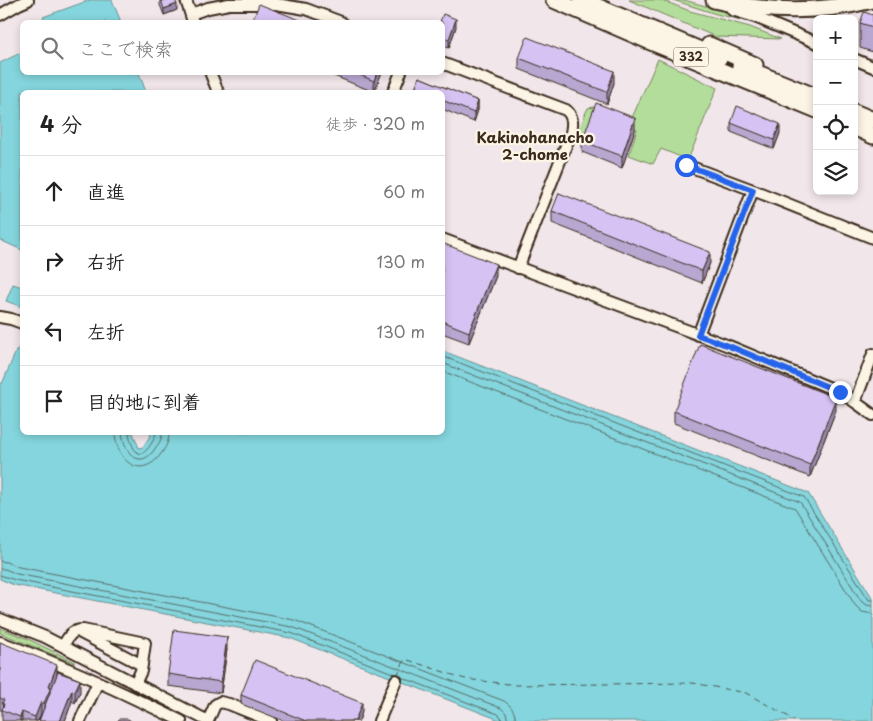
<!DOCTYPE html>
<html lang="ja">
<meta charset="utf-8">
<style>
:root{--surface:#fff;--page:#f2f2f2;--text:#222;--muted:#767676;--line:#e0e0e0}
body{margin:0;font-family:"Playpen Sans","Klee One",sans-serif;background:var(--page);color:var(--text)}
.controls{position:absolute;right:15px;top:15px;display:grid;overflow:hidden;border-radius:8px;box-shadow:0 2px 8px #0003}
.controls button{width:45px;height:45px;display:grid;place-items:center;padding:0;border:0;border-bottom:1px solid var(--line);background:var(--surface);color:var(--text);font:25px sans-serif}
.stop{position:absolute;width:15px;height:15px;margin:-11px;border:4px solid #2563eb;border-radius:50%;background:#fff}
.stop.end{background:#2563eb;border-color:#fff;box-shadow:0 1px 5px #0008}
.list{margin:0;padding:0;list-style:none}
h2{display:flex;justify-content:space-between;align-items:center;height:65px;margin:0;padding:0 20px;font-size:21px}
h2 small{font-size:16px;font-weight:400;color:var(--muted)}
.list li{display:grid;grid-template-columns:32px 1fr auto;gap:15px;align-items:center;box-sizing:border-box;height:70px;padding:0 20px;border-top:1px solid var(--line)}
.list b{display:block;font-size:19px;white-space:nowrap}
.list em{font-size:16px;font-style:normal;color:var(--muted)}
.icon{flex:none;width:28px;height:28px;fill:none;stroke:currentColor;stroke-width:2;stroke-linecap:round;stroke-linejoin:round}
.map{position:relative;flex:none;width:873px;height:721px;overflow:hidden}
.search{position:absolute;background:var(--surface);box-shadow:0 2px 8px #0003;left:20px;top:20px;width:425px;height:55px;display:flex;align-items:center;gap:12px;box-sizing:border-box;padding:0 18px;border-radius:8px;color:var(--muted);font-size:19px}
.panel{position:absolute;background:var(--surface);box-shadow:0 2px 8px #0003;left:20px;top:90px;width:425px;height:345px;border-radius:8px}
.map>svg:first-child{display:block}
.green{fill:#b3dd9a;stroke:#77845c}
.water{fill:#84d5dd;stroke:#679191}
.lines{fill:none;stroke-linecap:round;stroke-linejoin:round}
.shore{stroke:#586e6a;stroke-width:1}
.ferry{stroke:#4d554e;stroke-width:1;stroke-dasharray:6 5;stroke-linecap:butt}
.minor-casing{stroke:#3b2a1e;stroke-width:14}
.highway-casing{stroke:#3b2a1e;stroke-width:19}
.minor{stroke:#fcf5e5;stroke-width:10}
.highway{stroke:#fcf5e5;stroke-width:15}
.wall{fill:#b8a8d1;stroke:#3b2a1e}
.shaded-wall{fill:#9688aa;stroke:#3b2a1e}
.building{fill:#d6c3f3;stroke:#3b2a1e}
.route{stroke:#2563eb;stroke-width:6}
.labels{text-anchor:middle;stroke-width:4.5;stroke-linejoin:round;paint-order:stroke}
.shield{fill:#fcf5e5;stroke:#75675a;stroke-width:1}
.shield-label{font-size:12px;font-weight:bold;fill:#3b2a1e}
.neighbourhood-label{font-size:15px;font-weight:bold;fill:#3b2a1e;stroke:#fcf5e5}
</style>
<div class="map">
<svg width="873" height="721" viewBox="0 0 873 721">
<rect width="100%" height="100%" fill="#f1e6e9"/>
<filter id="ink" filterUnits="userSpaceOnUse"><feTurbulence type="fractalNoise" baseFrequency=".02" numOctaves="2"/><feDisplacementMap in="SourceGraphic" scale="10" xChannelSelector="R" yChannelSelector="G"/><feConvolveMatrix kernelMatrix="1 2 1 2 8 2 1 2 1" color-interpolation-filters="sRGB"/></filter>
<g filter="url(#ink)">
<path class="green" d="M629,0H661L690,11L750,27L781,39L716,37Z
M673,0H684L745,17L783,33V34L750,22L716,14Z
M658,59L717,88L688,160L661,149L653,164L629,155L637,129L596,113L584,140H576L586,112L588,108L595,107L631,120Z
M0,628L28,639L75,662L74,663L0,633Z"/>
<path class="water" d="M90,0H112L121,22H45L43,17Z
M22,52V72L139,73L146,92H22V250L0,240V63Z
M13,284L22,287V307L6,301Z
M17,349L22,351V432L133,433L139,448L143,447L150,436L151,432H442L443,351L808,493L873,599V721H502L290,638L14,585L0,579V383L2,384Z"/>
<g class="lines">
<path class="shore" d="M442,356L804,497L867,597L869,600H873
M442,363L800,502L861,601L867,605L873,606
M442,371L795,508L855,605L862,612L873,614
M115,432C116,463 143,482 163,451C167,445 169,440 169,432
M122,432C124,454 141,472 156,447C160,442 162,439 162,432
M129,432C131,448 139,464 151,444C154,440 155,437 156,432
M0,561L6,562L19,567L294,620L504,701C512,706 515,712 516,721
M0,569H5L17,574L292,627L501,708L506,713L508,721
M0,575L15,580L291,633L395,674
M401,677L498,714L501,717L502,721"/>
<path class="ferry" d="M397,676L405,659L465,679L517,685L693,683L746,693L791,718L794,721"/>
<g class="minor-casing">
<path id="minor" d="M186,0L193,22
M732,10L755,17L817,43
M191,14L208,8L229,4H276L306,9L341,22
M0,15L19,4L28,0
M854,59L873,67
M442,63L566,110C573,116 573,123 571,133L518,268
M210,72L218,92
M393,92L401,72
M686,165L753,190
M442,239L729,346L840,392L855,402L873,354
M0,317L11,319L22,323
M698,335L753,190L873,238
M855,402L873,415
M0,619L45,637L208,721L215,705L220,702L229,704L271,721
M81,633L142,665
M0,642C62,664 122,692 181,721
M63,646C69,636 71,630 83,630L145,643L141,671L135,684
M80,721L98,682
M379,721L396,680"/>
</g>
<g class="highway-casing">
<path id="highway" d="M554,0L651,42L817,110
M582,0L719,58
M714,0C767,13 820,13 873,0
M709,45L755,65
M740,66L817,97
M854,112L873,120
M854,127L873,136"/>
</g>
<use href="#minor" class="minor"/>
<use href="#highway" class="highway"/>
</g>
<path class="wall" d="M160,0L177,10L164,15L160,5Z
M873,15V52L860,48V23Z
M442,22L456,27L449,48L442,46Z
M519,58L614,83L607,104L519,69Z
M324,72H382L374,92Z
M419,77L478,101V110L474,122L442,109V92H415V89Z
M731,123L780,133L774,149L731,132Z
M635,130L622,168L582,152V141Z
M552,211L710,263L702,283L552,223Z
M442,243L496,276L469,343L442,333Z
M836,410L810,477L674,423V411Z
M0,642L57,675L80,692L75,703L72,701L65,721H39L41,714L38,721H2V710H0Z
M227,649L221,693L168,686V674Z
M241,695L362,712L359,721H284L241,704Z"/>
<path class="shaded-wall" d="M177,4V10L164,15V9Z
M456,19V27L449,48V39Z
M614,71V83L607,104V92Z
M377,72H382L374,92V81Z
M478,101V110L474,122V113Z
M635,118V130L622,168V156Z
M780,124V133L774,149V140Z
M710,252V263L702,283V271Z
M496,264V276L469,343V332Z
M836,398V410L810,477V465Z
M227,637V649L221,693V682Z
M57,665V677L44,715V703L49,686Z
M80,680V692L75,703V691Z
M72,690V701L65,721H60Z
M41,702V714L38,721H35V717Z
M362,703V712L359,721H355Z
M22,712V721H20V717Z"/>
<path class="building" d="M161,0H175L177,4L164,9Z
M259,4L305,22H252Z
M864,12L873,15V27L860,23Z
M443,14L456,19L449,39L442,37V22H440Z
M527,37L614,71L607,92L519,58Z
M353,72H377L374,81Z
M419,77L478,101L474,113L442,100V92H424L415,89Z
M596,103L635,118L622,156L582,141Z
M737,106L780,124L774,140L731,123Z
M559,193L710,252L702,271L552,211Z
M442,243L496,264L469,332L442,321Z
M700,344L836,398L810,465L674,411Z
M174,630L227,637L221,682L168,674Z
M0,642L57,665L49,686L51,687L44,703L41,702L35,717L22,712L20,717L2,710L4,704L2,703L4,700L0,698Z
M255,660L362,703L355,721H306L241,695Z
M58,672L80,680L75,691L72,690L60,721H39Z
M119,719H128L131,721H118Z"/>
</g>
<g class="lines" filter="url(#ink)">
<path class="route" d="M686,165L753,190L698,335L729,346L840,392"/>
</g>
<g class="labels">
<rect class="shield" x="673.5" y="47.5" width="35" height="19" rx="4"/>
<g class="shield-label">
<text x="691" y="61">332</text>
</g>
<g class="neighbourhood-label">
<text x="535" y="143">Kakinohanacho<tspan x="535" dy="17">2-chome</tspan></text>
</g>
</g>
</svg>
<div class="controls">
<button>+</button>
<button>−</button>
<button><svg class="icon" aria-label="locate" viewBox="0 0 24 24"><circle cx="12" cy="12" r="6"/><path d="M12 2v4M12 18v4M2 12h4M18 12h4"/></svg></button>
<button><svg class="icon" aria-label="layers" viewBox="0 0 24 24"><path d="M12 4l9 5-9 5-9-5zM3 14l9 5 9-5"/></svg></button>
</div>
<div class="stop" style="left:686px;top:165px"></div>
<div class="stop end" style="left:840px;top:392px"></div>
<div class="search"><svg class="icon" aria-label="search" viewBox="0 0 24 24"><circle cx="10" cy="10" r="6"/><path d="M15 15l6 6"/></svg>ここで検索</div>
<section class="panel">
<h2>4 分<small>徒歩 · 320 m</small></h2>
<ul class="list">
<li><svg class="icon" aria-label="ahead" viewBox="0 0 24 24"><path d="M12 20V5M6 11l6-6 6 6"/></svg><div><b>直進</b></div><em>60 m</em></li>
<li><svg class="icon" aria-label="right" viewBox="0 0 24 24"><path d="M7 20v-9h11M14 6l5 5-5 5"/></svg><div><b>右折</b></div><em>130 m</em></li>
<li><svg class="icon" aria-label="left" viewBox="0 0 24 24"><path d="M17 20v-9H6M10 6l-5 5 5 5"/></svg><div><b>左折</b></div><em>130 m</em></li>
<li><svg class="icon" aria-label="arrive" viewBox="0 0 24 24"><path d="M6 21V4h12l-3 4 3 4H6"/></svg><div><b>目的地に到着</b></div></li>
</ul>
</section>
</div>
